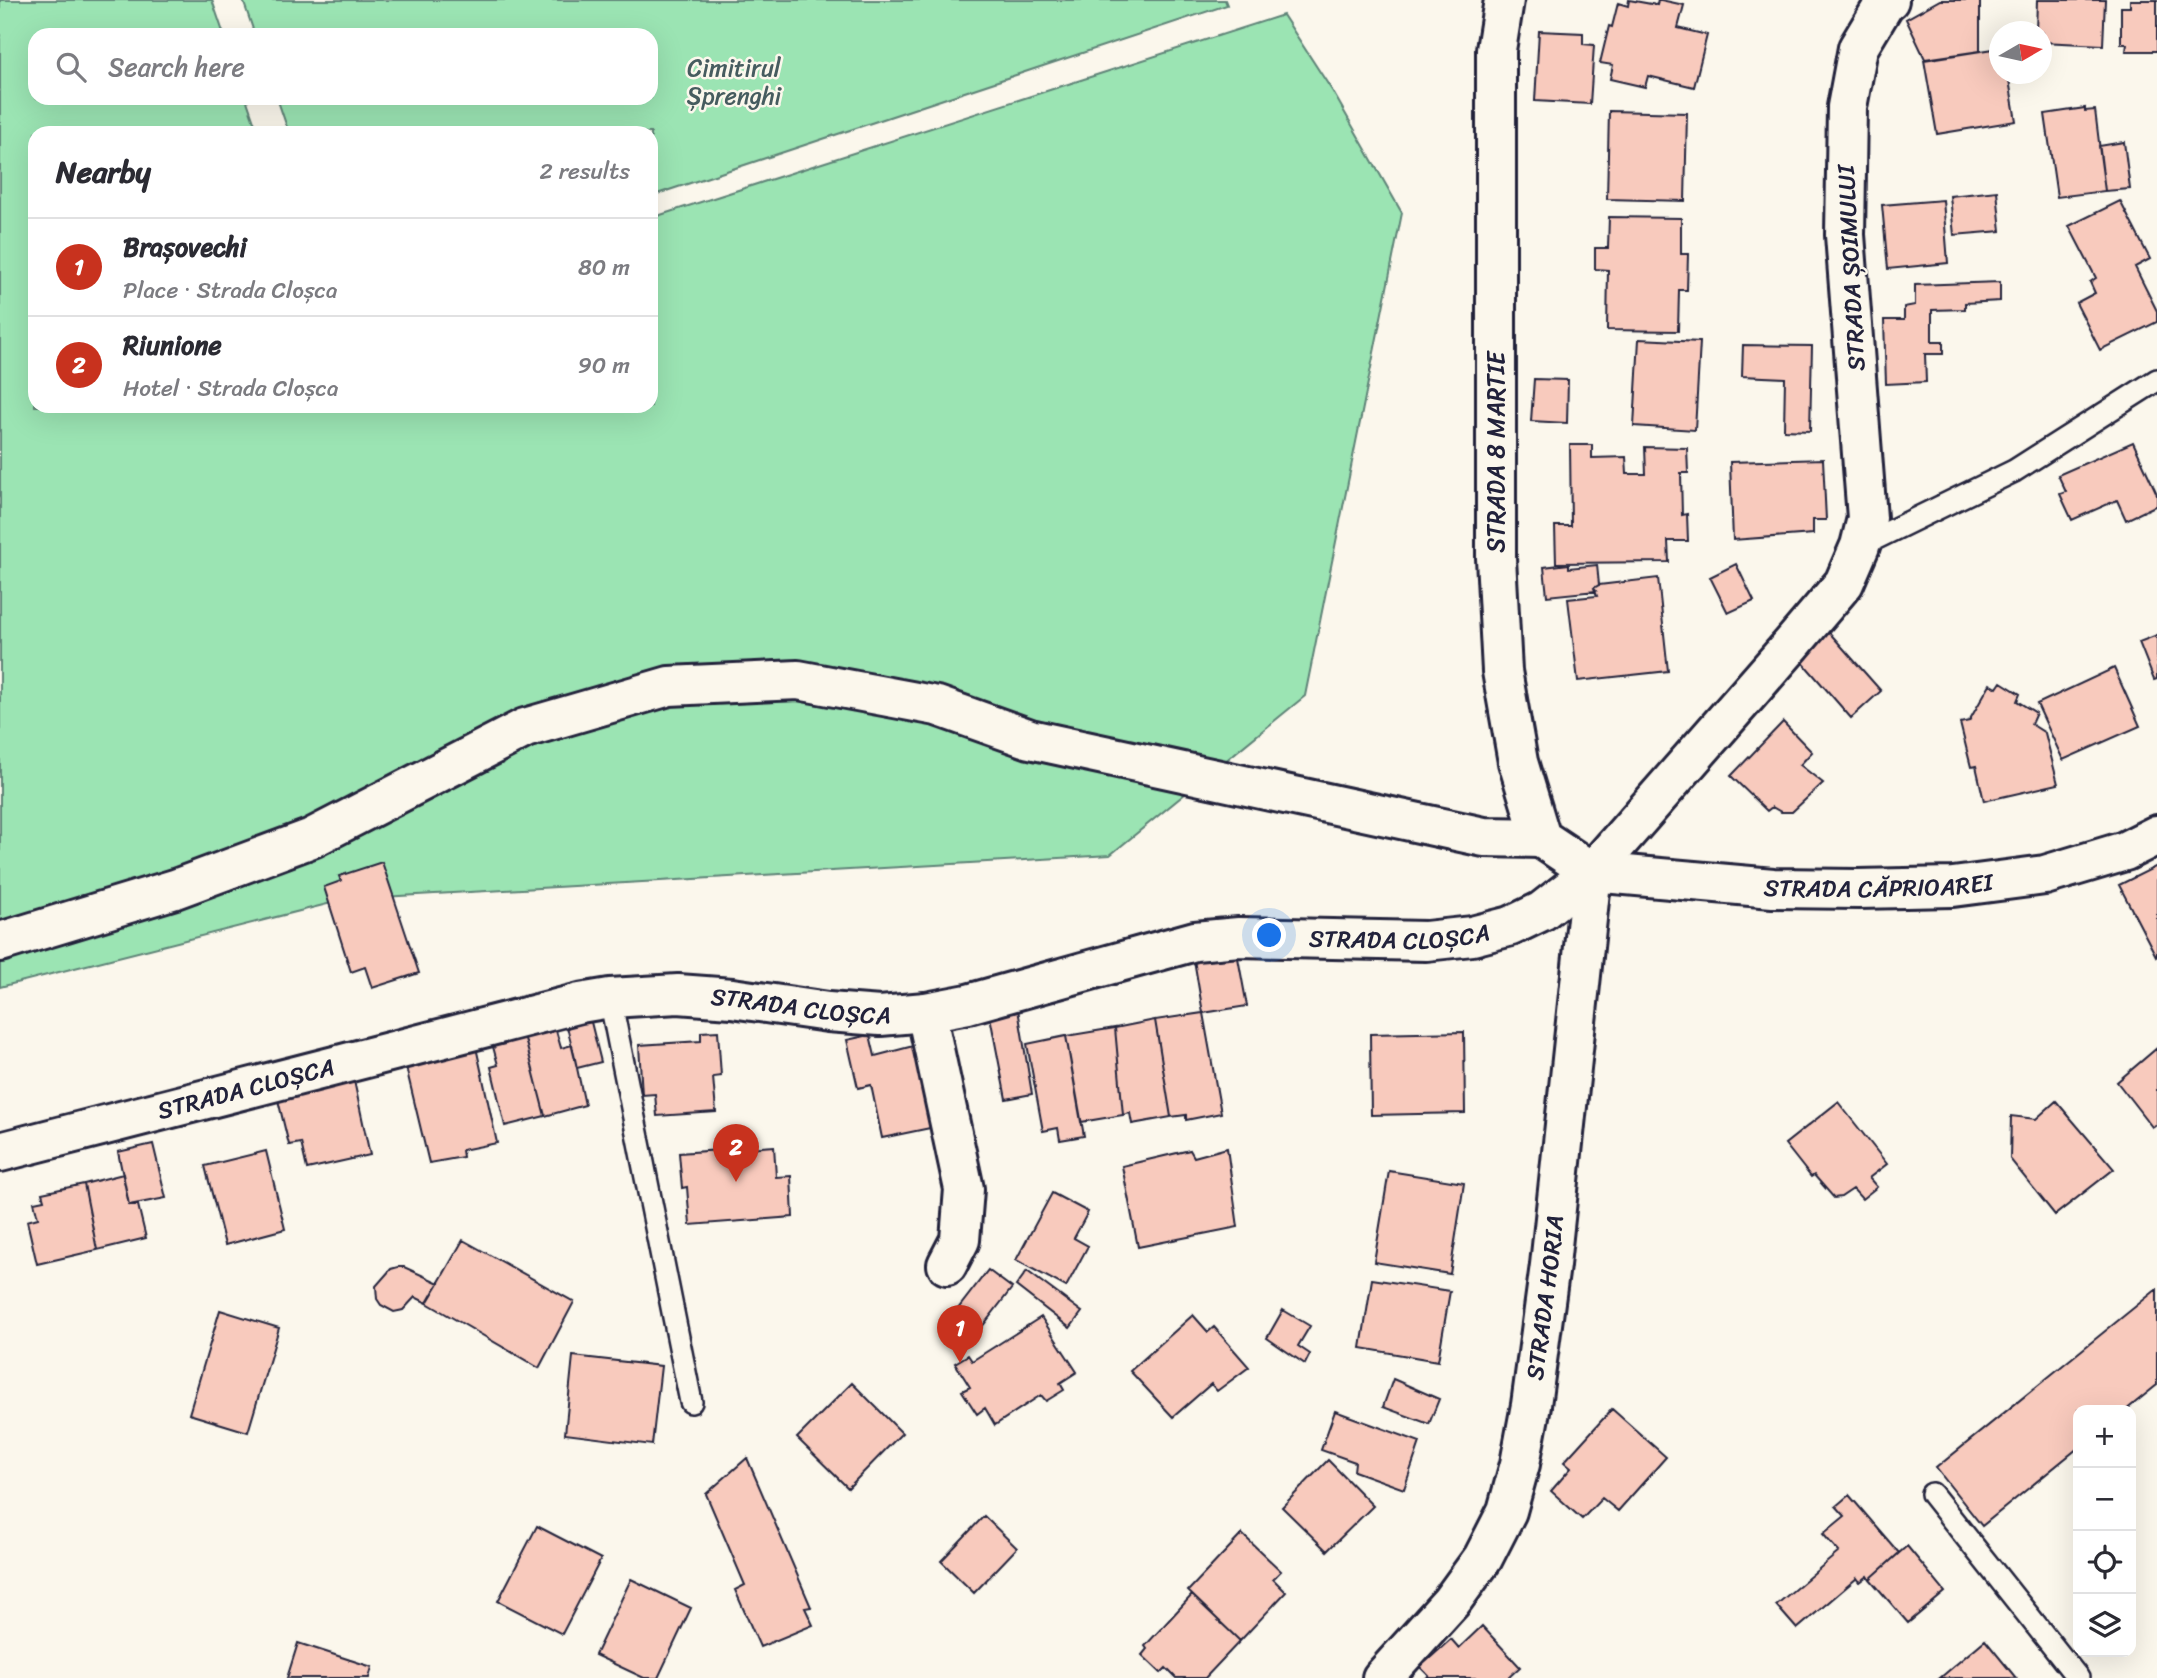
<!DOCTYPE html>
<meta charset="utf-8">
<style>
:root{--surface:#fff;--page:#f7f7f7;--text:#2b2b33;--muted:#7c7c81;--line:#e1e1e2;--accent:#c8321e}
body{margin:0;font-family:Sriracha,sans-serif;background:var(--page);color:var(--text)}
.controls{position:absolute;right:21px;bottom:21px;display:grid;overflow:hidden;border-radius:14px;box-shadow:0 7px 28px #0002}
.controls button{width:63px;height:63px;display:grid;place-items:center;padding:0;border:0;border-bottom:2px solid var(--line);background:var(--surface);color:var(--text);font:35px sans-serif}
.compass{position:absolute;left:1989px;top:21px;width:63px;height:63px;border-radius:50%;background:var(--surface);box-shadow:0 7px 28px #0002;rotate:81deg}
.you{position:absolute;left:1270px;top:936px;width:24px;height:24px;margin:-18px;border:5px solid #fff;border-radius:50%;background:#1a73e8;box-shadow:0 0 0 10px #1a73e833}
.badge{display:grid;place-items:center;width:46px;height:46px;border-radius:50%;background:var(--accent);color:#fff;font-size:23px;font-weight:700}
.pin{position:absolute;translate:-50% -58px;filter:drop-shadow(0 2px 4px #0008)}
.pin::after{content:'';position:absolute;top:37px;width:24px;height:21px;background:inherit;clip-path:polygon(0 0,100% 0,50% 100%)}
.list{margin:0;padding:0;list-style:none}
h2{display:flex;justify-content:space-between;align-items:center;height:91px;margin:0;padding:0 28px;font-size:30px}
h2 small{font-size:23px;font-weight:400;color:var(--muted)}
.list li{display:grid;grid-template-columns:46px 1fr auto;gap:21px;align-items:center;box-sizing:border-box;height:98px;padding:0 28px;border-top:2px solid var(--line)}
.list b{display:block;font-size:26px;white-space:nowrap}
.list p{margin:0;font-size:23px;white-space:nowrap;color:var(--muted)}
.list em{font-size:23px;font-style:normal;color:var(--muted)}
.icon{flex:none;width:38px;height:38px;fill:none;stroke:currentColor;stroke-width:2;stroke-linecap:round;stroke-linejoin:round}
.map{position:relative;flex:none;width:2157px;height:1678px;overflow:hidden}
.search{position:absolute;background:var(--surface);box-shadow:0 7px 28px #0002;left:28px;top:28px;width:630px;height:77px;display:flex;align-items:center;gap:18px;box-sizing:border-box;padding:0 24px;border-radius:21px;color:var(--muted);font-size:26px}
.panel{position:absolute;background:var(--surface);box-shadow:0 7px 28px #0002;left:28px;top:126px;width:630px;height:287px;border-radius:21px}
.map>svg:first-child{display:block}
.green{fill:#9be4b3;stroke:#5e8377;stroke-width:2}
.building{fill:#f8cabd;stroke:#22223b;stroke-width:2}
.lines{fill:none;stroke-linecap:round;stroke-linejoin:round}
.service-casing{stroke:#22223b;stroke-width:26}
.minor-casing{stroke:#22223b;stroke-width:44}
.service{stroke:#fbf7ec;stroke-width:21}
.minor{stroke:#fbf7ec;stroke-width:38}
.labels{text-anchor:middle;stroke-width:5;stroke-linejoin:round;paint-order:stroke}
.park-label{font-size:24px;fill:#465c5f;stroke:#fbf7ec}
.street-label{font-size:24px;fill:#22223b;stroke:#fbf7ec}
</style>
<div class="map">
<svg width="2157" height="1678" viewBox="0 0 2157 1678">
<rect width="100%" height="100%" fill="#fbf7ec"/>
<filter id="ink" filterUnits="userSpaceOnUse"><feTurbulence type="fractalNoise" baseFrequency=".0143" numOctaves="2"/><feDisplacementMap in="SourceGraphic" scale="14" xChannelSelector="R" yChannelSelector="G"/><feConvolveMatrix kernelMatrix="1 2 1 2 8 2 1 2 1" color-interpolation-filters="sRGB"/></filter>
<g filter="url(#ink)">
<path class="green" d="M0,0H212L224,35H35V98H246L258,133H35V406H651V218L1283,15L1333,92L1402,213L1305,696L1110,855L347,899L0,987Z
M243,0H1225L1227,5L651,196V133H289L277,98H651V35H255Z"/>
<path class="building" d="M1629,0L1657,5L1658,0H1661L1684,5L1678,28L1707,35L1694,87L1648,76L1645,87L1610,79L1613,65L1600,63L1609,26L1612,27L1618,3L1628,6Z
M1940,0H1980V51L1925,59L1906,19Z
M2037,0H2105L2103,45L2042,42V32H2036Z
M2130,0H2157V51H2126L2127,44H2121V7H2130Z
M1539,31L1583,33V44L1594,45L1590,104L1535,101Z
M2000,48V74H2008L2016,121L1937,134L1924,60Z
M2085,108V111L2095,110L2105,191L2057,197L2045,114Z
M1609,111L1687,113L1685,201L1607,199Z
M2124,142L2130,189L2105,191L2099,146Z
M1997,191L2001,231L1954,235L1950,196Z
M1943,200L1948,263L1888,269L1882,205Z
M2120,201L2150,259L2135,267L2157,311V322L2100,350L2076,303L2095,293L2090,282L2096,278L2069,226Z
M1609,217L1681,218V254H1688L1687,290H1679L1678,331L1607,330L1608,270L1595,269V248H1608Z
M2000,282V301L1965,303V309L1932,310V342H1943V354H1925L1926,382L1886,384L1884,320H1904V307L1915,305V285Z
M1639,339L1700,342L1695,430L1634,426Z
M1743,345L1812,346L1810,431L1784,430L1785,378L1742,376Z
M1534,379L1568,380L1567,423L1531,421Z
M2133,442L2157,494V505L2126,520L2117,500L2072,520L2060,494L2066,492L2058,475Z
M1570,445H1592V458L1626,457L1627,474H1646L1645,447L1687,448L1688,473H1681L1682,515L1687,514L1688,541H1668L1669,562L1556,563L1555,526H1571Z
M1823,459L1826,520H1813V534L1733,540L1730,462Z
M1569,564V568L1597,565L1599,585L1594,588L1596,591L1547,596L1544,567Z
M1736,564L1754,601L1728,613L1710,577Z
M1658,578L1668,671L1578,681L1568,599L1597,596L1594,588L1599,585Z
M1827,630L1881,691L1851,718L1798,657Z
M2157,635V679L2154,680L2139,642Z
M2114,668L2140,726L2063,760L2037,704Z
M2001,682L2020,694L2017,701L2036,713L2031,724L2045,733L2058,784L1984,801L1976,766L1971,767L1960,723L1969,721L1990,684L1997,688Z
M1783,722L1812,752L1800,765L1823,783L1792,812H1781L1772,807L1767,811L1731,776Z
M382,862L419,973L372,988L365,967L351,972L324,887L341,881L339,876Z
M2157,866V955L2156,956L2119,885Z
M1236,947L1247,1006L1203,1013L1193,954Z
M1016,997L1032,1094L1006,1099L987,1001Z
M1203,1013L1221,1113L1186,1120V1115L1171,1117L1155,1020Z
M589,1014L601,1062L577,1068L565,1018Z
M1155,1020L1171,1117L1132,1124L1130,1113L1123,1115L1115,1028Z
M555,1027L561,1048L572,1045L585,1105L545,1116L524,1035Z
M1115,1028L1123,1115L1081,1122L1066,1036Z
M718,1031L721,1076L713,1077L716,1112L657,1116L655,1094L642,1095L639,1045L701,1041V1032Z
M1464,1032L1465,1113L1371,1115L1370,1034Z
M524,1035L545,1116L505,1126L491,1067L498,1065L492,1043Z
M870,1035L875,1056L917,1045L935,1127L882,1138L871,1085L858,1088L847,1040Z
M1066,1036L1084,1136L1060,1140L1058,1128L1043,1131L1027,1044Z
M476,1047L497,1143L462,1150L463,1157L429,1163L405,1063Z
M2157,1048V1124L2152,1127L2117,1082Z
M353,1076L370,1155L307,1169L301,1143L289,1145L278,1100L335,1087L334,1080Z
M2056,1101L2114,1169L2055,1215L2010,1159L2011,1116L2036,1119Z
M1838,1102L1887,1164L1869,1178L1877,1187L1862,1199L1853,1189L1841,1197L1834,1198L1814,1175L1811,1177L1785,1144Z
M153,1144L166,1198L129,1205L118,1152Z
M774,1146L776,1177L791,1176L793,1217L690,1225L687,1187L682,1188L679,1153Z
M1227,1148L1238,1227L1138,1247L1122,1166L1190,1150L1194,1157Z
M266,1151L285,1229L225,1245L205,1166Z
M1389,1171L1464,1183L1450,1274L1374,1262Z
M123,1174L129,1205H138L146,1238L97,1250L84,1184Z
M84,1184L97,1250L37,1264L27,1221L38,1218L34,1202L44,1200L42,1193Z
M1052,1193L1088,1212L1074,1238L1088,1246L1066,1287L1016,1260Z
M463,1240L574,1302L539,1368L427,1303Z
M398,1267H404L439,1283L427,1303L415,1297L403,1310L394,1312L381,1305L377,1299L376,1286L391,1269Z
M988,1270L1012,1288L978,1332L954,1314Z
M1027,1271L1082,1312L1070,1328L1016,1286Z
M1372,1279L1450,1291L1438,1361L1361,1348Z
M2157,1289V1385L2126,1410H2078V1448L1982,1526L1936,1468Z
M220,1310L279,1328L248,1432L189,1414Z
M1283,1310L1310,1326L1298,1346L1310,1354L1305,1364L1267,1338Z
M1193,1315L1208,1332L1214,1327L1249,1367L1217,1391L1211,1384L1173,1417L1130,1371Z
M1041,1317L1077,1372L1060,1383L1064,1390L1046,1401L1041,1395L995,1425L985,1408L977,1414L962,1391L970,1387L955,1363L968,1355L972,1361Z
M573,1356L661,1366L652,1445L565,1434Z
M1393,1379L1439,1399L1429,1424L1383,1407Z
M852,1383L902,1433L848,1488L797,1438Z
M1612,1409L1666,1457L1618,1511L1602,1498L1582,1519L1551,1491L1571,1468L1564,1462Z
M1335,1411L1420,1442L1404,1489L1354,1471L1355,1462L1321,1450Z
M747,1458L811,1607L805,1608L813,1625L760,1647L735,1590L745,1585L706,1494Z
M1328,1460L1373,1506L1327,1551L1282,1507Z
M1849,1495L1899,1553L1870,1579L1868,1576L1860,1582L1857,1578L1797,1629L1776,1605L1839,1552L1823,1534L1845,1516L1836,1506Z
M984,1516L1017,1548L974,1593L941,1561Z
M537,1526L601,1559L562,1634L498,1601Z
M1242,1534L1281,1571L1273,1579L1286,1592L1240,1641L1188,1591Z
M1907,1546L1945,1592L1908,1623L1870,1579Z
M631,1579L691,1608L658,1678H644L595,1655Z
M1192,1595L1240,1641L1205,1678H1176L1166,1668L1161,1673L1142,1655L1147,1649L1145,1646Z
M1482,1626L1520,1667L1508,1678H1426L1429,1676L1420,1667L1451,1639L1459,1648Z
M1985,1640L2016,1678H1940Z
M298,1643L372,1667L369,1678H287Z"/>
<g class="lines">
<g class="service-casing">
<path id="service" d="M1860,546L2014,471L2157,380
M610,998L691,1402
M1932,1494L2078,1678"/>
</g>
<g class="minor-casing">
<g id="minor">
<path id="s1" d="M1504,0L1496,50V558L1502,671L1518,762L1541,838L1592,872L1773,888L1858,889L1953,887L2045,875L2125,851L2157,835"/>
<path d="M0,942L175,889L312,838L525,728L669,686L798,680L937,706L1030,739L1484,837L1541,838"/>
<path d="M926,1012L964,1189L960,1240L947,1265"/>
<path id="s2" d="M0,1152L580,1003L610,998L678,994L732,998L828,1012L880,1016L926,1012L968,1004L1195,941L1239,937L1426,941L1472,936L1511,926L1542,911L1592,872L1792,644L1844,583L1860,546L1867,518L1845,235L1847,107L1858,48L1885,3L1889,0"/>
<path id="s3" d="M1382,1678L1451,1602L1483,1558L1507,1511L1520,1464L1531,1405L1550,1265L1592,872"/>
</g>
</g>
<use href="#service" class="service"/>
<use href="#minor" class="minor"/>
</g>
</g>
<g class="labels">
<g class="park-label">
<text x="734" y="76">Cimitirul<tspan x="734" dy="28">Șprenghi</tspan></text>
</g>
<g class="street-label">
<text transform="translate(1851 268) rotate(-93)" y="8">STRADA ȘOIMULUI</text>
<text transform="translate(1496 452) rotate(-90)" y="8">STRADA 8 MARTIE</text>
<text dy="8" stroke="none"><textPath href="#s1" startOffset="1192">STRADA CĂPRIOAREI</textPath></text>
<text dy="8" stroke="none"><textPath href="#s2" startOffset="1430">STRADA CLOȘCA</textPath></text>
<text dy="8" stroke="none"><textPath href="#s2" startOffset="821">STRADA CLOȘCA</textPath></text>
<text dy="8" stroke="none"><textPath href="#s2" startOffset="254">STRADA CLOȘCA</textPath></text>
<text dy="8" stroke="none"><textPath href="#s3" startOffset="427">STRADA HORIA</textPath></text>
</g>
</g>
</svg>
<div class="controls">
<button>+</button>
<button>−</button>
<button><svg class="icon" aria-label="locate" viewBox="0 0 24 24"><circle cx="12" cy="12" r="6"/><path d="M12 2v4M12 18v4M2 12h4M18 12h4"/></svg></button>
<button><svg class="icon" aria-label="layers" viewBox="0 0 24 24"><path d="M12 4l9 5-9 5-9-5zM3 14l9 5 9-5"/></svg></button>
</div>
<svg class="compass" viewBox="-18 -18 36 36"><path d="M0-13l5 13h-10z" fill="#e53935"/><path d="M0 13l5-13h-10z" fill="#7c7c81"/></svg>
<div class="you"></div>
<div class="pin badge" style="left:960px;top:1363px">1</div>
<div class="pin badge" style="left:736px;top:1182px">2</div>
<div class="search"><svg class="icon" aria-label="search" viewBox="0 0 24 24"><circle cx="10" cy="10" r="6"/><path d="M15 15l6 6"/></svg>Search here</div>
<section class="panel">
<h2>Nearby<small>2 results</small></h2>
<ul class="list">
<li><span class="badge">1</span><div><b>Brașovechi</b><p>Place · Strada Cloșca</p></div><em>80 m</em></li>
<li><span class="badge">2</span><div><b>Riunione</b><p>Hotel · Strada Cloșca</p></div><em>90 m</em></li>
</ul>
</section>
</div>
